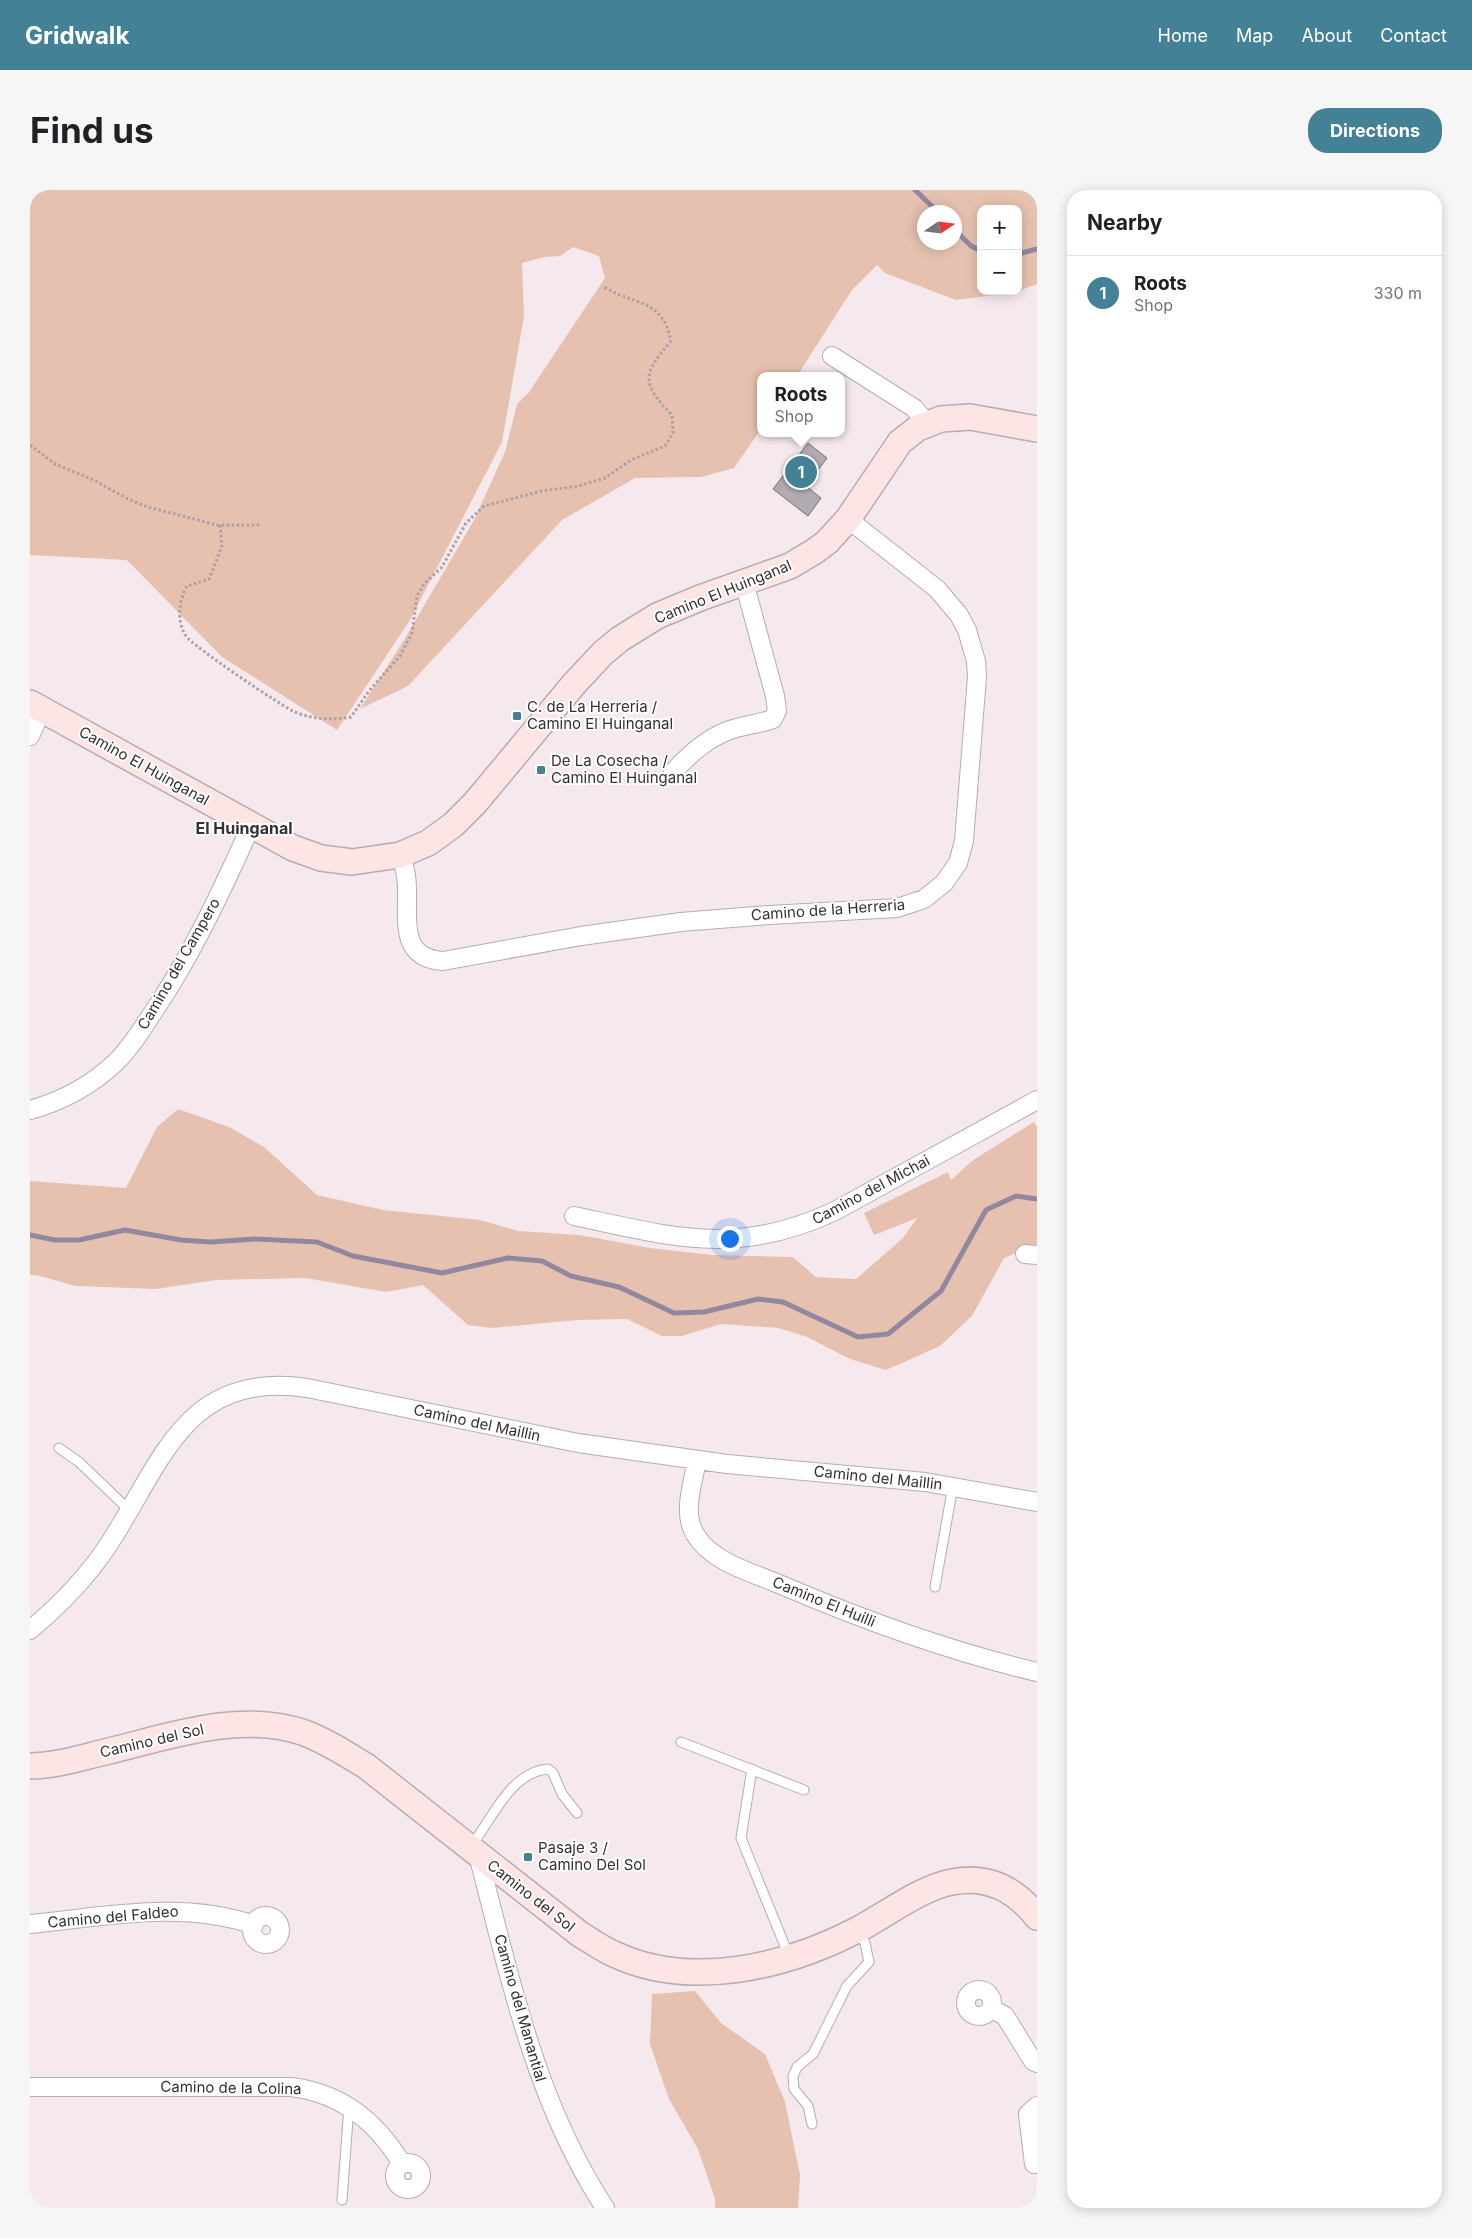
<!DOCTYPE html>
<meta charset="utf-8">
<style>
:root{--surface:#fff;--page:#f6f6f6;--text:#202124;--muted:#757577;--line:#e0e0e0;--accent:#428196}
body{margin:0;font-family:Inter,sans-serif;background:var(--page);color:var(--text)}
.controls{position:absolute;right:15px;top:15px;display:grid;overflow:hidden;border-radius:10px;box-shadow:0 2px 12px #0003}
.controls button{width:45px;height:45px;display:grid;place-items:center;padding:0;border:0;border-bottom:1px solid var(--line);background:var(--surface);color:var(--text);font:25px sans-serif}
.compass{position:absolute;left:887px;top:15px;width:45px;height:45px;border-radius:50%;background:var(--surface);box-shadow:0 2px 12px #0003;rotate:77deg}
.you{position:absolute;left:699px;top:1048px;width:18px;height:18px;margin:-12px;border:4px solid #fff;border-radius:50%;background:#1a73e8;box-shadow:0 0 0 8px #1a73e833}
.badge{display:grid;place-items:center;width:32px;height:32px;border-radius:50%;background:var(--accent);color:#fff;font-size:16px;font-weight:700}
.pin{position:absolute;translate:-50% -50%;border:2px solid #fff;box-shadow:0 1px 5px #0006}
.popup{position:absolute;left:727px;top:182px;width:88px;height:65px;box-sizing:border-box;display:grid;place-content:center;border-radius:10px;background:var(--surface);filter:drop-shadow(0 1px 4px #0005);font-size:16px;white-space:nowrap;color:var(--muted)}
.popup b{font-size:19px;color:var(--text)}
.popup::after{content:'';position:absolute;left:50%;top:100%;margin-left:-10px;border:10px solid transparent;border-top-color:var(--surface)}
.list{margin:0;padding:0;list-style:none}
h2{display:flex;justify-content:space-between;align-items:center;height:65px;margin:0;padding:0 20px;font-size:21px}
h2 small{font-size:16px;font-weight:400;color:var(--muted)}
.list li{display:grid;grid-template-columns:32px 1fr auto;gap:15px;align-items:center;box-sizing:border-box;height:75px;padding:0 20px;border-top:1px solid var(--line)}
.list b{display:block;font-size:19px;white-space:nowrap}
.list p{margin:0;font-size:16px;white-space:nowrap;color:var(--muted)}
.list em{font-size:16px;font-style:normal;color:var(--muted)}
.map{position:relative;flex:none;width:1007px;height:2018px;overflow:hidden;border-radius:20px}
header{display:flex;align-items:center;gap:30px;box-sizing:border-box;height:70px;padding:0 25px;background:var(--accent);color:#fff}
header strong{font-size:24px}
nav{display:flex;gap:28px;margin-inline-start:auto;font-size:18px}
.intro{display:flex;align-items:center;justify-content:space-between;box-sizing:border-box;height:120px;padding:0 30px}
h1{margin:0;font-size:35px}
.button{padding:12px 22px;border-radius:20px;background:var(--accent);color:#fff;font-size:18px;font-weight:700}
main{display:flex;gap:30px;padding:0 30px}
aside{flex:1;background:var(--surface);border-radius:20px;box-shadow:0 2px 12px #0003}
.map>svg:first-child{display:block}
.green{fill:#e6c1af;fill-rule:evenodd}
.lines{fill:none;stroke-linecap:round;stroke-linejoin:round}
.stream{stroke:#9188a0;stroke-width:5}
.building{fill:#b3abb2;stroke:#766f76}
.lane-casing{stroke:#b7acb0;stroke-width:11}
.street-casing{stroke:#b7acb0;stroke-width:20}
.secondary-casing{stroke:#b7acb0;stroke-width:28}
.path{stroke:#aba1a5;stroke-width:3;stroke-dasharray:2.5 2.5;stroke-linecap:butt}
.lane{stroke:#fff;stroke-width:9}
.street{stroke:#fff;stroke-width:18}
.secondary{stroke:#fee5e5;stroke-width:25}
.poi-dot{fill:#428196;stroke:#fff;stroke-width:2}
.labels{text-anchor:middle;stroke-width:4;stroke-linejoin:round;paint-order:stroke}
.street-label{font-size:15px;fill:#353032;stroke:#fff}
.poi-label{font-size:15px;fill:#353032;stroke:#fff;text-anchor:start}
.neighbourhood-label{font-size:16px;font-weight:bold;fill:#353032;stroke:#fff}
</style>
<header>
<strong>Gridwalk</strong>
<nav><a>Home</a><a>Map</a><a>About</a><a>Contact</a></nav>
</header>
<div class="intro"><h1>Find us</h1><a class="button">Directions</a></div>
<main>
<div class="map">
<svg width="1007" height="2018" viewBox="0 0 1007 2018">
<rect width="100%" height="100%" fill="#f5e9ee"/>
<path class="green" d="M0,0H1007V94L986,102L926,110L855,83L847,75L822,100L767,186H731V239L704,278L671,287L605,288L532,330L378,496L330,519L374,450L444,330L475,262L487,214L499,202L575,88L569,66L543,57L530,66L514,67L492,73L494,126L472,252L380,430L307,540L192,467L97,370L0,365ZM951,19H988V101H951ZM894,22H924V52H894Z
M148,919L199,937L234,957L287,1005L353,1020L450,1030L488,1041L550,1045L620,1058L682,1065L763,1067L786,1087L826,1089L873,1048L887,1028L844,1045L834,1023L918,982L921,990L943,970L1004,932L1007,937V1054L974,1068L942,1126L910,1156L856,1180L820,1169L777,1147L749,1138L691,1134L652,1146H632L597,1129L547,1130L462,1138L438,1135L393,1095L356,1102L276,1088L186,1090L126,1099L46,1096L6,1085H0V991L96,998L127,937Z
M665,1801L691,1833L735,1864L755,1912L770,1985L768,2018H685V2009L668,1959L639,1909L620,1854L622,1804Z"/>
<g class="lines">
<path class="stream" d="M885,0L908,22
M924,39L941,56L951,61
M988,64L1007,59
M0,1045L25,1050H49L95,1040L151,1050L180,1052L225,1049L287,1052L323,1066L412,1083L478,1068L512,1071L541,1086L589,1097L644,1123L674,1122L728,1109L753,1112L828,1147L858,1144L911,1101L956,1020L986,1006L1007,1009"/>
</g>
<path class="building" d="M778,253L797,268L776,296L791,308L778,326L743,299Z"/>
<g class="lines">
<g class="lane-casing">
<path id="lane" d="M29,1258L49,1272L99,1320
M905,1397L923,1296
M651,1552L774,1600
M722,1579L711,1648L759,1766
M441,1656C462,1630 480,1582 518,1579L523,1583L532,1604L547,1623
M782,1934L778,1916L764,1899L763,1886L767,1877L783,1864L817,1796L839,1772L835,1753L829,1742
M312,2010L319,1916"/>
</g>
<g class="street-casing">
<path id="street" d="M802,166L884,218L897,233
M0,546L12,519
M643,582C659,565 677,548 700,540C714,535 729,534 743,529L747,521L745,506L714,392
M370,665C375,676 377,687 377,699C378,730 369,768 413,771L551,746L651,732L739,725L867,718L894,709L914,693L928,673L934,651L947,487L946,471L937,440L929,425L907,399L818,329
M0,920C32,911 62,895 86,872C100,858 111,841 122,824C162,765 192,700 221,636
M544,1026C644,1047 707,1067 805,1021L1007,910
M995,1064L1007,1065
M667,1270C663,1293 652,1323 665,1344C681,1372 721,1382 749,1394C833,1430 918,1461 1007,1482
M0,1440C29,1416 56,1388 77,1357C132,1274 154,1180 277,1198L548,1253L697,1274L895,1292L1007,1312
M448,1665C480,1787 505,1911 575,2018
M222 1740a14 14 0 1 1 28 0a14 14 0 1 1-28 0Z
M0,1734C74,1727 151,1710 224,1735
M936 1813a13 13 0 1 1 26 0a13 13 0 1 1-26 0Z
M961,1818L975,1826L1003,1871L1007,1873
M0,1897H261C311,1903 347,1932 372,1974
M1007,1916L998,1924L1004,1974H1007
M365 1986a13 13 0 1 1 26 0a13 13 0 1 1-26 0Z"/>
</g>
<g class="secondary-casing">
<path id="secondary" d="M0,513L263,658L291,668L322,672L370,665L398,653L423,635L445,613L544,494L573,463L590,449L627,426L670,408L760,376L785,361L797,352L818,329L870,252L888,238L911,229L940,227L1007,239
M0,1576C25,1576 50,1568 75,1562C138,1547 207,1521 272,1542C295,1550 316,1564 336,1576L551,1745C562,1751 572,1759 584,1764C660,1800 756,1777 827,1740C856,1725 890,1698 922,1692C957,1685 985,1699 1007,1727"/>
</g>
<path class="path" d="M0,255L25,274L64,290L94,307L114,316L187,335H230
M190,335L192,356L179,389L157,396C149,410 146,431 156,446C161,455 253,517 265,522C284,530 303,530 321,527L339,501L370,466L382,443L387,406L394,394L412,377L436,333L454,316L512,301L549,296L575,288L601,270L635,256L643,243L642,225C610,192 613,184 641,151C632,108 606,116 574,97"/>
<use href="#lane" class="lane"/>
<use href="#street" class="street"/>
<use href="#secondary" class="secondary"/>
</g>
<g class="poi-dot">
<rect x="482" y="521" width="10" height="10" rx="2.5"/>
<rect x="506" y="575" width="10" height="10" rx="2.5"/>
<rect x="493" y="1662" width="10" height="10" rx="2.5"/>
</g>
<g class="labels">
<g class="street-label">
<text transform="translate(693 402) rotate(-22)" y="5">Camino El Huinganal</text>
<text transform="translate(114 576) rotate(29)" y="5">Camino El Huinganal</text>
<text transform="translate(798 720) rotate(-4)" y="5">Camino de la Herreria</text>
<text transform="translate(149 774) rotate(-60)" y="5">Camino del Campero</text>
<text transform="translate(841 1000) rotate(-28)" y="5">Camino del Michai</text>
<text transform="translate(447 1233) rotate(12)" y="5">Camino del Maillin</text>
<text transform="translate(848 1288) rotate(6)" y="5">Camino del Maillin</text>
<text transform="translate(794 1412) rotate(22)" y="5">Camino El Huilli</text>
<text transform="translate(122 1551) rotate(-13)" y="5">Camino del Sol</text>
<text transform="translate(501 1706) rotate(38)" y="5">Camino del Sol</text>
<text transform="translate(83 1727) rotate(-5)" y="5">Camino del Faldeo</text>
<text transform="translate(490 1818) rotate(74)" y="5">Camino del Manantial</text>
<text transform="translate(201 1898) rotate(1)" y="5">Camino de la Colina</text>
</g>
<g class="poi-label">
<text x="497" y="522">C. de La Herreria /<tspan x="497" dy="17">Camino El Huinganal</tspan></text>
<text x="521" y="576">De La Cosecha /<tspan x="521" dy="17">Camino El Huinganal</tspan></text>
<text x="508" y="1663">Pasaje 3 /<tspan x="508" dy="17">Camino Del Sol</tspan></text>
</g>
<g class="neighbourhood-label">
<text x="214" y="644">El Huinganal</text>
</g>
</g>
</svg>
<div class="controls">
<button>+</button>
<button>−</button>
</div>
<svg class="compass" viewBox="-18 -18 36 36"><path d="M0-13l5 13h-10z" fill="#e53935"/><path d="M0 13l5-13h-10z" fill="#757577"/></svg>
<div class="you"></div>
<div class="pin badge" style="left:771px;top:282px">1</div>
<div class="popup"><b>Roots</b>Shop</div>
</div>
<aside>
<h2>Nearby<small></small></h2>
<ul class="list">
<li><span class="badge">1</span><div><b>Roots</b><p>Shop</p></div><em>330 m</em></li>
</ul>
</aside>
</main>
